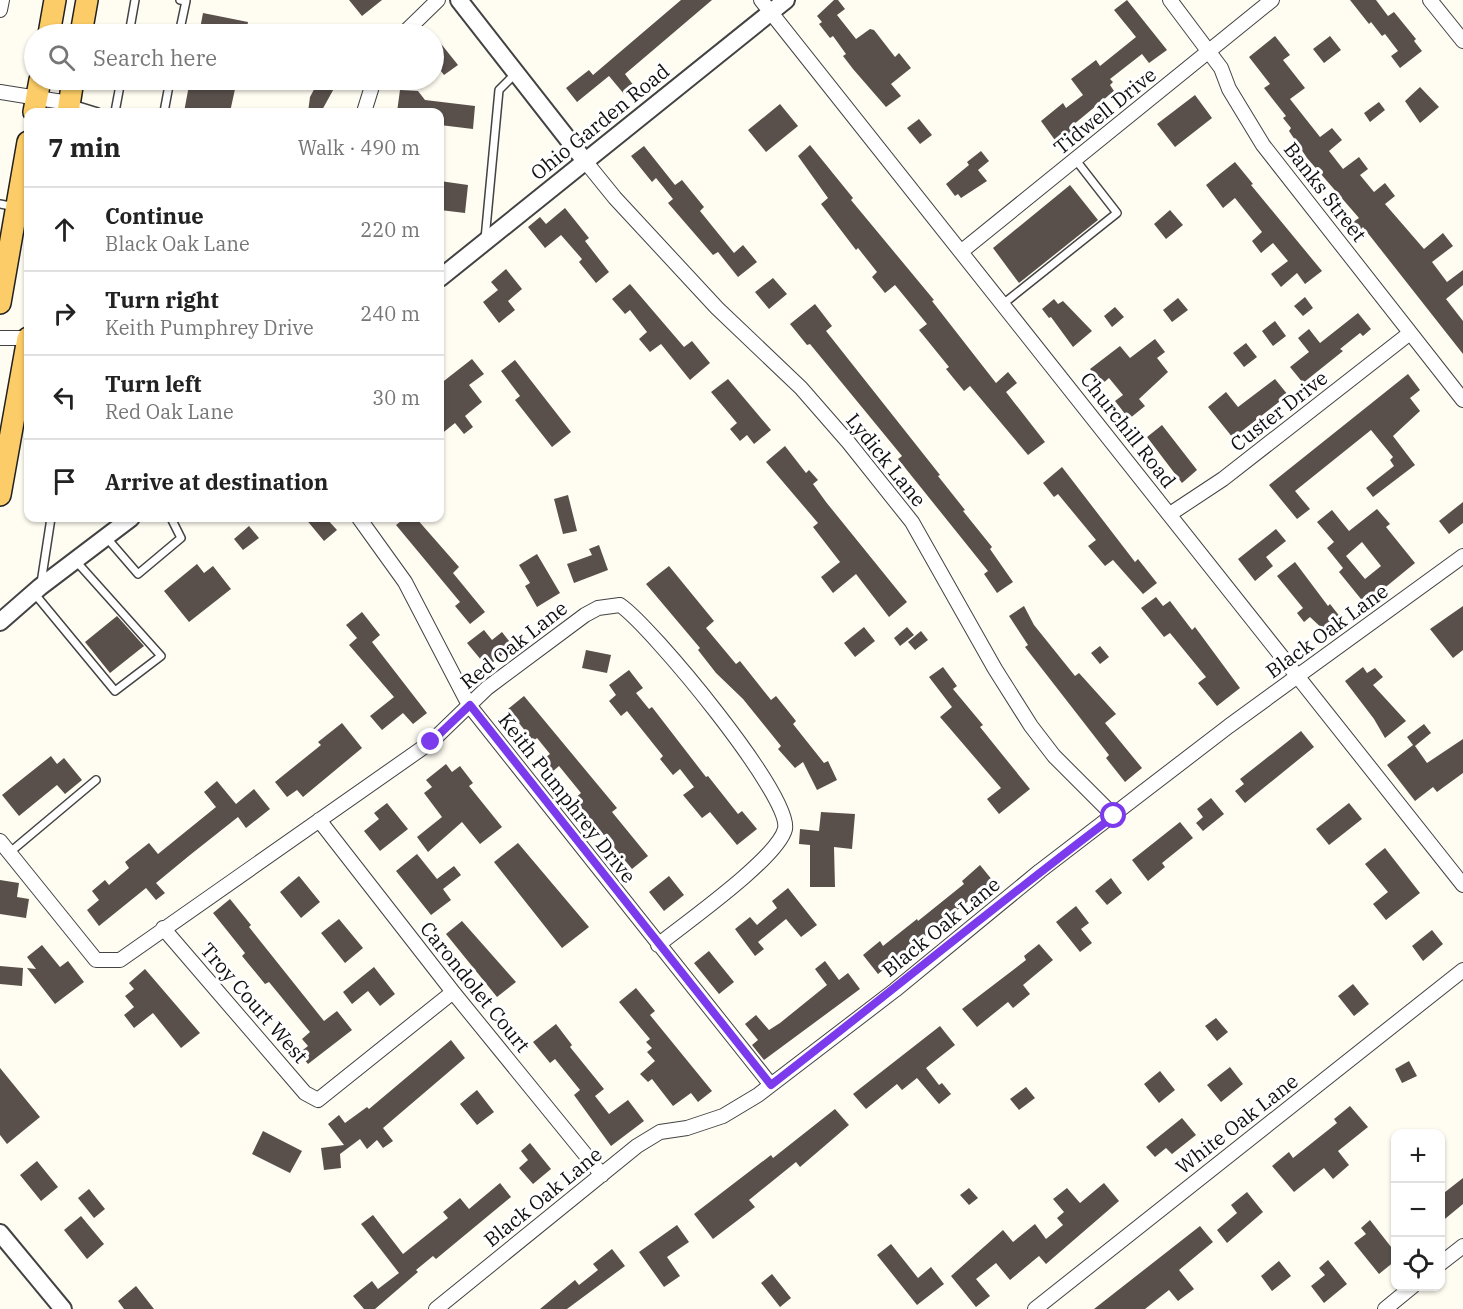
<!DOCTYPE html>
<meta charset="utf-8">
<style>
:root{--surface:#fff;--page:#f2f2f2;--text:#222;--muted:#767676;--line:#e0e0e0}
body{margin:0;font-family:"IBM Plex Serif",serif;background:var(--page);color:var(--text)}
.controls{position:absolute;right:18px;bottom:18px;display:grid;overflow:hidden;border-radius:12px;box-shadow:0 2px 4px #0004}
.controls button{width:54px;height:54px;display:grid;place-items:center;padding:0;border:0;border-bottom:2px solid var(--line);background:var(--surface);color:var(--text);font:30px sans-serif}
.stop{position:absolute;width:18px;height:18px;margin:-14px;border:4px solid #7c3aed;border-radius:50%;background:#fff}
.stop.end{background:#7c3aed;border-color:#fff;box-shadow:0 2px 6px #0008}
.list{margin:0;padding:0;list-style:none}
h2{display:flex;justify-content:space-between;align-items:center;height:78px;margin:0;padding:0 24px;font-size:26px}
h2 small{font-size:20px;font-weight:400;color:var(--muted)}
.list li{display:grid;grid-template-columns:39px 1fr auto;gap:18px;align-items:center;box-sizing:border-box;height:84px;padding:0 24px;border-top:2px solid var(--line)}
.list b{display:block;font-size:22px;white-space:nowrap}
.list p{margin:0;font-size:20px;white-space:nowrap;color:var(--muted)}
.list em{font-size:20px;font-style:normal;color:var(--muted)}
.icon{flex:none;width:33px;height:33px;fill:none;stroke:currentColor;stroke-width:2;stroke-linecap:round;stroke-linejoin:round}
.map{position:relative;flex:none;width:1463px;height:1309px;overflow:hidden}
.search{position:absolute;background:var(--surface);box-shadow:0 2px 4px #0004;left:24px;top:24px;width:420px;height:66px;display:flex;align-items:center;gap:15px;box-sizing:border-box;padding:0 21px;border-radius:33px;color:var(--muted);font-size:22px}
.panel{position:absolute;background:var(--surface);box-shadow:0 2px 4px #0004;left:24px;top:108px;width:420px;height:414px;border-radius:12px}
.map>svg:first-child{display:block}
.building{fill:#59504c;fill-rule:evenodd}
.lines{fill:none;stroke-linecap:round;stroke-linejoin:round}
.service-casing{stroke:#434343;stroke-width:10}
.minor-casing{stroke:#434343;stroke-width:16}
.tertiary-casing{stroke:#434343;stroke-width:20}
.primary-casing{stroke:#212121;stroke-width:24}
.service{stroke:#fff;stroke-width:7}
.minor{stroke:#fff;stroke-width:14}
.tertiary{stroke:#fff;stroke-width:16}
.primary{stroke:#fbcc67;stroke-width:21}
.route{stroke:#7c3aed;stroke-width:8}
.labels{text-anchor:middle;stroke-width:6;stroke-linejoin:round;paint-order:stroke}
.street-label{font-size:20px;fill:#101010;stroke:#fff}
</style>
<div class="map">
<svg width="1463" height="1309" viewBox="0 0 1463 1309">
<rect width="100%" height="100%" fill="#fffcf2"/>
<path class="building" d="M349,0H382L362,16Z
M681,0H712L625,74L634,86L624,94L609,76L577,102L566,88L589,70L593,75Z
M834,0H838L845,9L837,15L856,39L870,29L874,30L895,57L899,53L911,68L891,84L901,96L886,107L853,69L843,56L846,54L833,36L830,38L819,24L822,22L817,16Z
M1127,0L1167,50L1149,63L1142,54L1110,79L1113,82L1110,85L1114,91L1073,125L1076,129L1057,143L1041,121L1063,103L1066,108L1083,95L1071,79L1096,60L1100,66L1136,37L1114,10Z
M1350,0H1376L1388,16L1394,12L1416,39L1414,41L1422,51L1400,68L1391,56L1398,51L1385,34L1382,36L1371,22L1369,24Z
M203,13L248,22L246,34H199Z
M434,35L458,65L444,75L434,62Z
M1275,36L1290,55L1283,60L1305,88L1290,99L1320,137L1332,128L1342,140L1329,151L1343,169L1359,157L1368,169L1360,175L1374,192L1385,183L1395,196L1385,204L1424,249L1443,233L1453,246L1432,262L1447,282L1463,270V285L1446,299L1463,321V354L1363,227L1360,230L1353,222L1359,218L1307,158L1289,131L1291,128L1283,118L1286,116L1264,88L1270,84L1249,57Z
M1330,36L1341,50L1324,63L1313,49Z
M190,80H237L230,112H184Z
M319,80L337,83L321,112H308L310,97Z
M1420,87L1439,107L1420,123L1405,101Z
M400,90L418,91L425,100L475,106L473,129L440,125V112H397Z
M1195,95L1212,118L1175,147L1157,124Z
M1379,102L1385,110L1370,122L1364,113Z
M780,104L798,126L766,152L748,130Z
M919,119L932,135L920,144L907,128Z
M810,145L853,198L851,200L934,300L932,301L996,383L1008,372L1017,383L1006,392L1045,442L1028,455L970,386L964,391L946,369L949,367L919,330L927,324L895,285L885,293L872,277L877,272L858,248L856,250L821,204L828,198L798,156Z
M644,146L675,185L682,180L704,207L700,211L734,253L743,245L757,262L738,277L718,252L713,255L668,203L673,199L656,178L652,182L631,156Z
M981,151L989,161L978,170L987,181L961,198L958,194L955,196L946,184L969,165L967,162Z
M1235,162L1253,184L1251,185L1322,271L1305,284L1297,273L1281,287L1271,274L1288,261L1273,243L1261,253L1252,241L1262,232L1235,198L1223,208L1206,185Z
M440,181L468,185L465,213L440,210Z
M1070,185L1098,220L1019,283L993,248Z
M565,208L589,238L585,241L609,272L596,283L579,262L582,259L561,235L545,248L528,227L540,217L546,224Z
M1170,210L1183,225L1166,239L1154,224Z
M506,269L522,289L508,301L515,310L499,323L483,302L498,290L491,282Z
M773,278L787,294L769,309L755,292Z
M630,284L684,347L692,341L710,363L690,380L661,344L650,352L639,339L647,332L630,310L625,314L612,299Z
M1305,297L1313,308L1303,316L1294,306Z
M1178,298L1188,310L1172,322L1163,310Z
M1054,299L1058,304L1063,301L1092,331L1073,347L1051,317L1049,318L1042,309Z
M815,304L832,326L826,331L940,475L938,476L965,510L963,511L992,547L990,549L1013,582L997,593L984,574L988,571L898,459L902,456L810,344L807,345L790,324Z
M1115,307L1124,317L1112,327L1104,316Z
M1358,313L1371,329L1363,336L1360,333L1340,349L1343,351L1303,383L1290,367L1309,352L1298,338L1309,329L1320,343Z
M1275,321L1286,336L1273,346L1262,331Z
M1155,339L1165,352L1157,358L1168,372L1139,399L1145,406L1129,419L1115,401L1123,395L1109,378L1102,384L1090,369L1120,346L1130,358Z
M1246,343L1257,357L1244,367L1233,353Z
M472,359L484,374L469,385L482,402L465,416L473,427L464,434L455,423L440,435V384Z
M515,360L571,432L552,447L515,400L520,396L501,371Z
M1408,374L1420,390L1410,398L1420,411L1393,436L1415,465L1373,497L1366,488L1394,466L1390,460L1393,457L1371,430L1295,491L1310,509L1297,519L1269,485Z
M728,379L771,430L754,444L747,435L740,441L730,429L737,423L711,392Z
M1275,379L1288,395L1233,438L1208,407L1226,392L1238,407Z
M1162,425L1197,470L1182,483L1147,437Z
M785,446L806,473L809,470L818,480L813,484L826,502L907,602L889,617L856,574L833,593L821,577L840,562L813,527L818,523L766,462Z
M1062,467L1135,562L1138,559L1157,583L1143,594L1113,560L1105,566L1088,546L1096,540L1058,494L1054,497L1043,483Z
M568,495L577,531L563,534L554,499Z
M1463,502V523L1449,534L1439,521Z
M1377,509L1390,524L1386,527L1415,563L1365,604L1339,572L1343,568L1327,548L1334,542L1317,522L1332,510L1349,531ZM1362,542L1381,566L1365,579L1346,556Z
M305,518H326L337,530L324,541Z
M405,518H416L459,567L453,573L485,612L470,624L455,606L460,602L396,525Z
M249,526L259,538L243,550L234,539Z
M1276,529L1286,541L1266,557L1273,566L1255,581L1238,559Z
M599,545L608,570L574,583L567,564L592,555L589,549Z
M537,554L560,593L537,607L525,586L530,583L519,565Z
M1295,562L1328,606L1330,604L1341,618L1327,633L1310,617L1304,622L1297,613L1303,608L1277,576Z
M197,564L204,573L213,566L231,589L189,622L164,591Z
M669,566L714,621L706,628L736,664L740,661L771,700L776,696L796,721L793,724L824,763L828,761L837,780L817,790L803,762L795,768L778,749L781,746L743,699L716,673L698,650L700,648L646,584Z
M1156,597L1163,606L1170,601L1192,630L1195,627L1240,688L1217,706L1198,683L1206,677L1170,633L1164,637L1141,608Z
M1024,606L1034,625L1075,676L1079,673L1116,714L1105,723L1142,768L1125,782L1106,758L1109,755L1025,647L1028,645L1009,616Z
M1463,606V650L1453,658L1430,629Z
M362,612L380,635L372,642L427,713L413,724L403,713L382,730L370,716L394,697L349,645L357,638L346,625Z
M117,616L144,646L110,673L85,642Z
M864,627L875,641L855,657L844,643Z
M907,627L914,635L900,646L894,638Z
M484,630L492,640L502,632L513,646L487,667L467,643Z
M921,631L928,640L915,650L908,642Z
M1100,646L1109,657L1100,664L1091,653Z
M586,650L611,655L607,673L582,668Z
M943,667L957,686L953,689L983,725L980,727L1030,789L999,814L987,799L1001,788L940,717L952,707L929,677Z
M1363,667L1367,673L1375,668L1383,677L1373,685L1406,721L1385,738L1374,719L1345,681Z
M629,670L643,688L636,693L649,709L652,707L706,777L708,776L738,814L742,811L757,829L737,845L710,812L702,818L683,795L694,787L680,769L673,775L660,759L663,756L627,711L621,716L609,701L616,695L609,685Z
M524,696L617,808L612,812L648,856L632,869L574,799L581,793L559,766L552,772L542,760L550,754L537,738L533,741L508,709Z
M342,723L362,748L303,797L297,790L287,797L275,782L321,745L318,742Z
M1424,724L1431,733L1415,746L1427,763L1463,739V773L1437,792L1433,787L1415,801L1387,765L1413,745L1407,737Z
M1301,731L1314,747L1245,803L1235,791L1244,784L1240,779Z
M51,756L57,764L64,758L82,780L65,794L57,785L19,816L2,795Z
M446,764L452,772L460,766L473,783L469,786L502,827L480,844L462,822L428,852L417,837L442,817L424,793L432,787L426,780Z
M217,781L236,804L254,789L270,809L246,828L238,817L190,855L156,883L165,893L156,900L146,888L99,926L87,910L99,900L92,891L105,880L109,885L129,868L125,862L149,843L158,854L216,807L204,792Z
M1211,798L1224,814L1203,831L1196,823L1203,817L1197,809Z
M387,803L408,829L380,851L364,831L379,819L374,813Z
M1349,803L1362,819L1329,845L1316,829Z
M821,812L855,814L852,849L834,847L835,887H810V845L799,844L800,829L819,831Z
M1180,822L1193,838L1162,863L1165,867L1148,881L1132,860Z
M518,843L589,927L562,948L494,862Z
M1385,848L1420,893L1386,920L1373,904L1388,892L1365,864Z
M417,854L437,879L454,866L461,875L443,889L451,900L431,915L396,871Z
M980,865L993,881L878,974L863,955L880,941L883,946L917,919L918,921L964,884L962,881Z
M299,876L320,902L301,918L280,892Z
M669,876L684,895L664,911L649,892Z
M1111,878L1122,893L1107,905L1095,891Z
M0,880L19,883L17,897L29,899L26,918L0,914Z
M788,888L817,925L801,937L786,919L758,942L764,949L755,956L735,929L750,917L757,925L777,908L772,901Z
M230,899L251,925L249,927L324,1021L337,1011L352,1030L308,1064L299,1053L308,1046L302,1039L310,1032L269,982L265,984L242,956L245,953L213,913Z
M1076,906L1089,923L1081,929L1092,943L1080,952L1056,922Z
M339,919L363,948L345,963L321,933Z
M462,921L516,982L497,997L446,934Z
M1432,930L1443,944L1423,961L1412,946Z
M1039,944L1053,960L1023,985L1030,994L1013,1008L1008,1002L977,1027L962,1009L1026,960L1024,956Z
M42,945L60,967L68,961L84,982L55,1004L27,968L36,969L27,957Z
M709,951L734,982L719,994L694,963Z
M825,961L839,980L848,973L860,989L764,1060L752,1045L758,1040L745,1024L756,1015L769,1030L780,1023L827,985L815,969Z
M0,966L23,968L22,986L0,984Z
M374,967L395,994L380,1006L368,991L352,1004L343,992Z
M145,969L200,1033L181,1048L153,1013L134,1028L124,1015L134,1007L125,996L134,989L129,983Z
M1353,984L1369,1004L1354,1016L1338,996Z
M636,988L655,1011L650,1015L712,1091L698,1102L691,1093L673,1106L652,1079L648,1082L640,1074L655,1061L647,1052L652,1048L646,1042L650,1039L619,1002Z
M1216,1018L1228,1032L1217,1041L1205,1026Z
M556,1024L572,1045L570,1047L604,1089L595,1096L609,1114L628,1100L644,1121L611,1146L574,1095L580,1090L555,1059L550,1063L533,1042Z
M940,1026L955,1045L926,1068L939,1085L942,1083L951,1094L939,1104L917,1078L902,1090L897,1084L866,1109L853,1094Z
M451,1040L465,1058L383,1128L393,1141L383,1148L377,1140L367,1149L360,1139L340,1154L341,1168L324,1170L321,1148L344,1145L328,1124L339,1115L345,1123L367,1107L369,1109Z
M1409,1061L1417,1076L1402,1083L1395,1069Z
M1230,1067L1243,1084L1221,1102L1207,1085Z
M0,1068L40,1117L7,1144L0,1135Z
M1160,1071L1175,1090L1159,1103L1144,1084Z
M1026,1087L1035,1098L1019,1110L1010,1099Z
M477,1090L494,1112L477,1125L460,1104Z
M1350,1106L1368,1127L1338,1151L1349,1165L1333,1179L1324,1168L1294,1192L1272,1166L1289,1152L1293,1158L1337,1123L1334,1119Z
M835,1109L849,1125L800,1167L796,1162L749,1200L755,1207L713,1239L694,1214L771,1155L773,1158Z
M1182,1118L1196,1135L1172,1154L1166,1148L1155,1157L1146,1147Z
M263,1131L302,1151L290,1173L252,1154Z
M530,1143L551,1169L533,1184L519,1168L528,1160L521,1151Z
M37,1161L58,1187L41,1201L20,1175Z
M1463,1178V1204L1440,1223V1196Z
M500,1183L511,1197L436,1259L433,1256L416,1270L418,1272L375,1309H364L353,1296L372,1281L378,1289L399,1273L361,1224L373,1215L403,1254L448,1218L443,1212L460,1198L469,1209Z
M1104,1183L1119,1201L1046,1264L1039,1256L1010,1280L996,1263L976,1279L990,1296L976,1307L951,1276L1003,1230L1013,1242L1035,1224L1046,1239L1063,1225L1057,1218L1064,1212L1053,1199L1067,1188L1080,1203Z
M969,1188L978,1198L969,1205L960,1195Z
M89,1189L105,1209L94,1218L78,1198Z
M1247,1192L1263,1212L1227,1243L1217,1230L1237,1213L1231,1205Z
M81,1216L104,1244L87,1259L64,1230Z
M1370,1220L1395,1252V1261L1379,1274L1354,1243L1366,1234L1361,1228Z
M677,1225L689,1242L667,1257L680,1276L664,1287L639,1252Z
M1200,1226L1213,1242L1179,1270L1194,1289L1178,1301L1169,1290L1145,1309H1094Z
M891,1244L918,1278L931,1267L944,1284L917,1305L877,1255Z
M612,1249L625,1266L567,1309H540L575,1280L579,1285L598,1270L593,1264Z
M1328,1260L1347,1284L1324,1303L1311,1286L1325,1275L1319,1268Z
M1279,1261L1291,1276L1272,1291L1261,1276Z
M772,1274L791,1298L780,1307L761,1283Z
M136,1286L154,1309H124L118,1301Z"/>
<g class="lines">
<g class="service-casing">
<path id="service" d="M129,34L135,0
M179,34L186,1L180,0
M72,104L98,112
M115,112L121,80
M164,112L170,80
M0,204L15,207
M485,239L499,90L516,73
M1003,304L1117,213L1075,159
M106,537L138,574L181,538L171,518
M41,583L51,518
M34,593L115,691L161,656L75,560
M9,853L96,780"/>
</g>
<g class="minor-casing">
<path id="minor" d="M761,0L1463,885
M1170,0L1221,68L1229,89L1263,145L1463,400
M1430,0L1463,41
M0,10L2,0
M403,34L438,0
M0,92L69,103
M364,112L374,80
M585,161L615,198L717,308L801,388L849,443L912,522L995,669L1031,726L1054,756L1114,816
M962,251L1272,0
M0,338H28
M1170,514L1223,479L1410,333
M359,518L405,582L469,705L771,1085
M319,820L453,992L602,1175
M0,841L96,960H120L431,742L487,688L585,615L598,608L620,605C651,626 792,796 785,829C778,858 684,924 658,945
M163,928L305,1093L318,1100L453,992
M1440,1264L1463,1246
M436,1309L637,1146L660,1132L687,1128L723,1116L758,1095L895,990L1040,871L1229,726L1463,556
M1035,1309L1463,970
M1385,1309L1413,1286"/>
</g>
<g class="tertiary-casing">
<path id="tertiary" d="M459,0L585,161
M440,278L786,0
M0,622L40,587L131,518
M0,1233L63,1309"/>
</g>
<g class="primary-casing">
<path id="primary" d="M49,34L55,0
M81,34L87,0
M34,112L40,80
M68,112L73,80
M0,303L28,142
M0,495L28,338"/>
</g>
<use href="#service" class="service"/>
<use href="#minor" class="minor"/>
<use href="#tertiary" class="tertiary"/>
<use href="#primary" class="primary"/>
</g>
<g class="lines">
<path class="route" d="M431,742L470,705L771,1085C886,996 998,903 1114,816"/>
</g>
<g class="labels">
<g class="street-label">
<text transform="translate(1105 111) rotate(-39)" y="7">Tidwell Drive</text>
<text transform="translate(600 122) rotate(-39)" y="7">Ohio Garden Road</text>
<text transform="translate(1325 192) rotate(52)" y="7">Banks Street</text>
<text transform="translate(1279 411) rotate(-38)" y="7">Custer Drive</text>
<text transform="translate(1128 430) rotate(52)" y="7">Churchill Road</text>
<text transform="translate(886 460) rotate(51)" y="7">Lydick Lane</text>
<text transform="translate(1327 631) rotate(-36)" y="7">Black Oak Lane</text>
<text transform="translate(514 645) rotate(-38)" y="7">Red Oak Lane</text>
<text transform="translate(567 798) rotate(52)" y="7">Keith Pumphrey Drive</text>
<text transform="translate(941 927) rotate(-39)" y="7">Black Oak Lane</text>
<text transform="translate(475 987) rotate(51)" y="7">Carondolet Court</text>
<text transform="translate(254 1003) rotate(49)" y="7">Troy Court West</text>
<text transform="translate(1237 1124) rotate(-38)" y="7">White Oak Lane</text>
<text transform="translate(543 1197) rotate(-39)" y="7">Black Oak Lane</text>
</g>
</g>
</svg>
<div class="controls">
<button>+</button>
<button>−</button>
<button><svg class="icon" aria-label="locate" viewBox="0 0 24 24"><circle cx="12" cy="12" r="6"/><path d="M12 2v4M12 18v4M2 12h4M18 12h4"/></svg></button>
</div>
<div class="stop" style="left:1114px;top:816px"></div>
<div class="stop end" style="left:431px;top:742px"></div>
<div class="search"><svg class="icon" aria-label="search" viewBox="0 0 24 24"><circle cx="10" cy="10" r="6"/><path d="M15 15l6 6"/></svg>Search here</div>
<section class="panel">
<h2>7 min<small>Walk · 490 m</small></h2>
<ul class="list">
<li><svg class="icon" aria-label="ahead" viewBox="0 0 24 24"><path d="M12 20V5M6 11l6-6 6 6"/></svg><div><b>Continue</b><p>Black Oak Lane</p></div><em>220 m</em></li>
<li><svg class="icon" aria-label="right" viewBox="0 0 24 24"><path d="M7 20v-9h11M14 6l5 5-5 5"/></svg><div><b>Turn right</b><p>Keith Pumphrey Drive</p></div><em>240 m</em></li>
<li><svg class="icon" aria-label="left" viewBox="0 0 24 24"><path d="M17 20v-9H6M10 6l-5 5 5 5"/></svg><div><b>Turn left</b><p>Red Oak Lane</p></div><em>30 m</em></li>
<li><svg class="icon" aria-label="arrive" viewBox="0 0 24 24"><path d="M6 21V4h12l-3 4 3 4H6"/></svg><div><b>Arrive at destination</b></div></li>
</ul>
</section>
</div>
